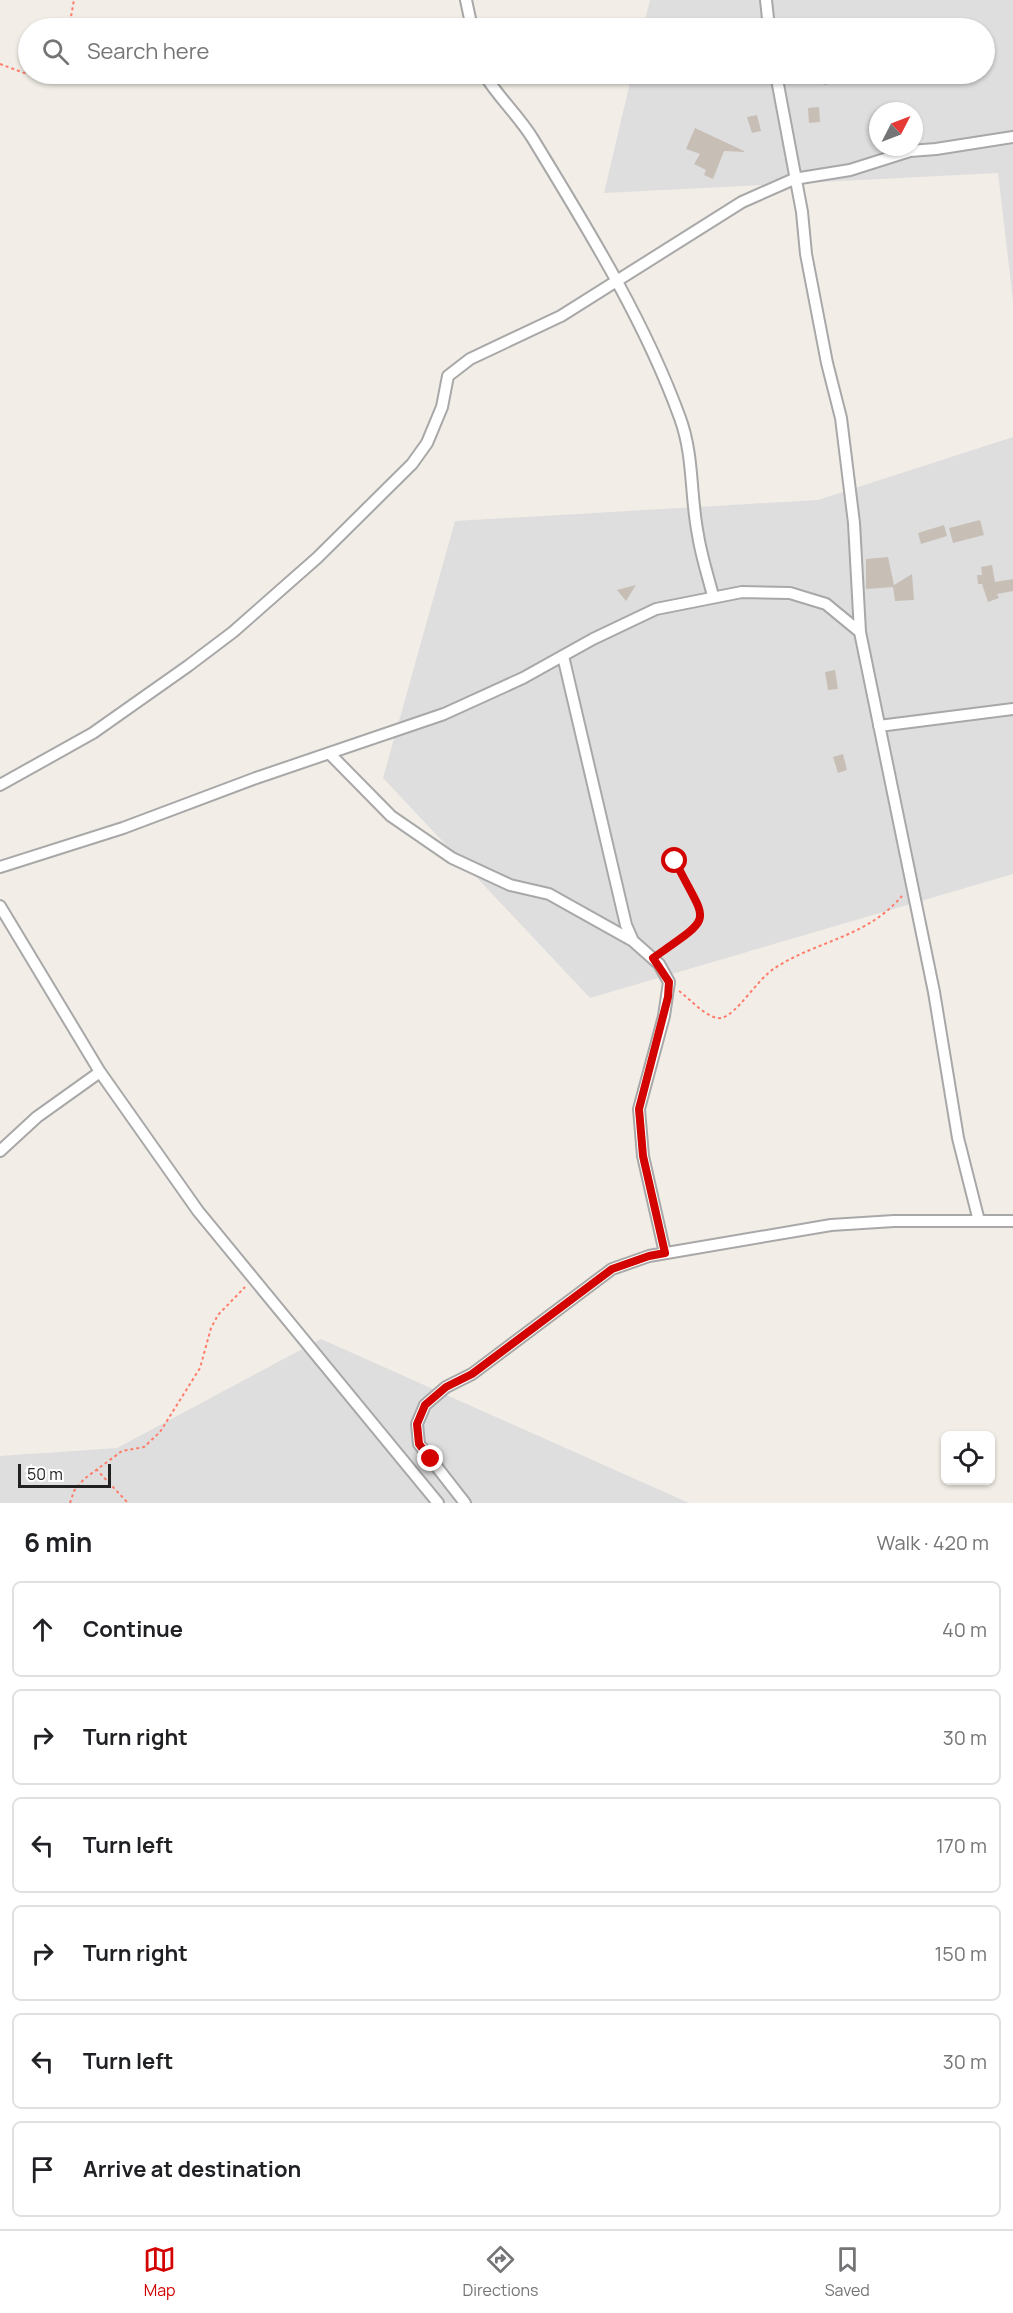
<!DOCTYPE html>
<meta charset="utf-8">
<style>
:root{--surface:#fff;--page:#f6f6f6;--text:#202124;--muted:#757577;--line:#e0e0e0;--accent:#d20300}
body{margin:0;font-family:Manrope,sans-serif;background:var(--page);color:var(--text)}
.controls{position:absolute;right:18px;bottom:18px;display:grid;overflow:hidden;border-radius:9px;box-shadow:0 2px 4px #0004}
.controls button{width:54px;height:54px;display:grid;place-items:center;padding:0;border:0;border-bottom:2px solid var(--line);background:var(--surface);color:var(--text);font:30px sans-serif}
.compass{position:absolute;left:869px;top:102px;width:54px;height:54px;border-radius:50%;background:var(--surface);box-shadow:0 2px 4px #0004;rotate:48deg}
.scale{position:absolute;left:18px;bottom:15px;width:93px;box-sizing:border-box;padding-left:6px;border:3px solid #212121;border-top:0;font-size:16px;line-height:21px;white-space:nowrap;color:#212121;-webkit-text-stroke:4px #fff;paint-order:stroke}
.stop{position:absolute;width:18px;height:18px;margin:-14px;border:4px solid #d20300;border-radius:50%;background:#fff}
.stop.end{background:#d20300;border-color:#fff;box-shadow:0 2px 6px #0008}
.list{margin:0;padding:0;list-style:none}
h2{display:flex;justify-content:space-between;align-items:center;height:78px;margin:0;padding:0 24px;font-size:26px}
h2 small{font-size:20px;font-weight:400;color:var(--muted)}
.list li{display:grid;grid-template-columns:39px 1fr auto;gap:18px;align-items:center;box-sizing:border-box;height:96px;margin:0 12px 12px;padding:0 12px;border:2px solid var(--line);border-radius:9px}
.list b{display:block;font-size:22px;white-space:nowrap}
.list em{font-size:20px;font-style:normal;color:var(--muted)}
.icon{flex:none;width:33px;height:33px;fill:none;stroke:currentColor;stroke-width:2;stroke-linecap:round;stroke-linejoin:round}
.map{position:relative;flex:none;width:1013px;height:1503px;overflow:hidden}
.search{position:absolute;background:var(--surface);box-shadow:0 2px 4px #0004;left:18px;right:18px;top:18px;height:66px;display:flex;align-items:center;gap:15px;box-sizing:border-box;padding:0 21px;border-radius:33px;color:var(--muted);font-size:22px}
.sheet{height:726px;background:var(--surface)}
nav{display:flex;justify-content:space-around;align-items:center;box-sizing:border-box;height:84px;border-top:2px solid var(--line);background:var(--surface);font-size:16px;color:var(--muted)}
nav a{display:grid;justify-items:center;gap:3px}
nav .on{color:var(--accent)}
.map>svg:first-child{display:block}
.residential{fill:#dfdede;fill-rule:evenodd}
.building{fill:#c7beb6}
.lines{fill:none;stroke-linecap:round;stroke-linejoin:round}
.minor-casing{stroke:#a8a8a8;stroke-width:14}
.path{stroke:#ff7c6b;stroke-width:2;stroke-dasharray:3 3;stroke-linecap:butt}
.minor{stroke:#fff;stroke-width:10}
.route{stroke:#d20300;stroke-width:8}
</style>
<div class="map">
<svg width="1013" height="1503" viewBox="0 0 1013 1503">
<rect width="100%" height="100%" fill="#f2eee7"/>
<path class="residential" d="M650,0H1013V301L998,173L604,193L632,74H984V28H643ZM878,111H914V147H878Z
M1013,437V874L590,998L383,778L455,521L818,500Z
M321,1339L689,1503H0V1456L117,1448Z"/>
<path class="building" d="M834,74H857L858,78L824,85L822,76Z
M819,107L820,122L809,123L808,108Z
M757,115L761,131L752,133L747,117Z
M695,128L744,151V152L724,151L713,179L704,175L706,170L694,164L700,154L686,149Z
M980,520L984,535L953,543L949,528Z
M944,525L947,536L921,544L918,533Z
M888,557L894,585L912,574L914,600L895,601L893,587L866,589V559Z
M992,565L995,582L1013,579V591L997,594L999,598L988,602L982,584H978L977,575H982L981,567Z
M636,585L626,601L617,590Z
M835,670L838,689L828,690L825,672Z
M843,754L847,770L838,773L833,757Z"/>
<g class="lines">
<g class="minor-casing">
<path id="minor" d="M466,0L472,28
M766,0L769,28
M484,74C498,97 519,116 533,139C587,228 644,319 680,418C694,456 690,495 698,535C701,555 708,576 713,596
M776,74L802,212L806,254L827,363L841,418L854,523L860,632L934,992L958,1138L979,1221
M563,656L626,925L633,941L659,964L669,982L664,1016L639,1109L643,1156L665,1253
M879,726L1013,709
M330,754L391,816L452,858L510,885L549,894L633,941
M0,785L93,733L188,666L233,632L317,558L412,464L427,443L442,407L448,376L470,359L561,316L742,202L794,179L850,170L910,151L936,149L1013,137
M0,867L123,828L256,778L444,714L523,678L593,639L656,609L742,592L790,593L826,604L860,632
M0,906L100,1072L198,1211L438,1503
M0,1151L37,1117L100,1072
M465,1503L419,1444L417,1424L425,1405L446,1387L472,1374L612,1269L649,1256L831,1225L894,1221H1013"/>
</g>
<path class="path" d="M69,28L74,0
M0,64L27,74H44
M662,952C720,911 703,917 675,861
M679,991C689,998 708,1020 721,1018C737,1015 757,979 775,968C818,940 866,938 902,896
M96,1469L128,1503
M70,1503L74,1491L84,1479L122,1451L144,1447L160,1432L200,1368L211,1328L218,1315L245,1287"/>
<use href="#minor" class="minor"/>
</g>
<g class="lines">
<path class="route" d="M431,1459L419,1444L417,1424L425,1405L446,1387L472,1374L612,1269L649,1256L665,1253L643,1156L639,1109L668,997L669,982L653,958C717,913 707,926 675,861"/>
</g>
</svg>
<div class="controls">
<button><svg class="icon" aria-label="locate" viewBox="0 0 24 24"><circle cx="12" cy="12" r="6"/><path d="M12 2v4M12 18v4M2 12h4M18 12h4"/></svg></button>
</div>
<svg class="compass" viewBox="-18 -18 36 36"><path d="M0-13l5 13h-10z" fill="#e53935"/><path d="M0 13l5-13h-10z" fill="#757577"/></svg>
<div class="scale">50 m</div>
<div class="stop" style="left:675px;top:861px"></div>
<div class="stop end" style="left:431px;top:1459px"></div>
<div class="search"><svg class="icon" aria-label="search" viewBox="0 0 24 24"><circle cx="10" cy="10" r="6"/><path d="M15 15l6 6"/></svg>Search here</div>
</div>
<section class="sheet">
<h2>6 min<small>Walk · 420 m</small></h2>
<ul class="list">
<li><svg class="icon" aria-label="ahead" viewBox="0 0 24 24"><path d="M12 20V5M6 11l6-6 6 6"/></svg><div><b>Continue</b></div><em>40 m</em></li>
<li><svg class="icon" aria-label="right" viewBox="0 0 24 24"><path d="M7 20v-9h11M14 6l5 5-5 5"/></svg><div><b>Turn right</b></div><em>30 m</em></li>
<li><svg class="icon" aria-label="left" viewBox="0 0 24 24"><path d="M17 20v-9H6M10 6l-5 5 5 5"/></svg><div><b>Turn left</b></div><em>170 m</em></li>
<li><svg class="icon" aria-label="right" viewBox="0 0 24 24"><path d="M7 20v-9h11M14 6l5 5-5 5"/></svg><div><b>Turn right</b></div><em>150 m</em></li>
<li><svg class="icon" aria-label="left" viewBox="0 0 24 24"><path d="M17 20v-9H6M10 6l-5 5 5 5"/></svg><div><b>Turn left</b></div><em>30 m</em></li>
<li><svg class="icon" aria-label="arrive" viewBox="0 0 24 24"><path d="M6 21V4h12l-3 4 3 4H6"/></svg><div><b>Arrive at destination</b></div></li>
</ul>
</section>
<nav>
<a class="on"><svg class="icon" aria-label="map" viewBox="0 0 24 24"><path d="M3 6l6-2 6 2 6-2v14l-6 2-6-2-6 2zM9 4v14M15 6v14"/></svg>Map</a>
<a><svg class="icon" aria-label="directions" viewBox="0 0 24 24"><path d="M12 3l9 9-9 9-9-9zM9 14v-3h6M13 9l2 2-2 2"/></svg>Directions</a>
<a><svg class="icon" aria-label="saved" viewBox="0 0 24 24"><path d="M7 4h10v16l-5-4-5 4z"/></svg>Saved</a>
</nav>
